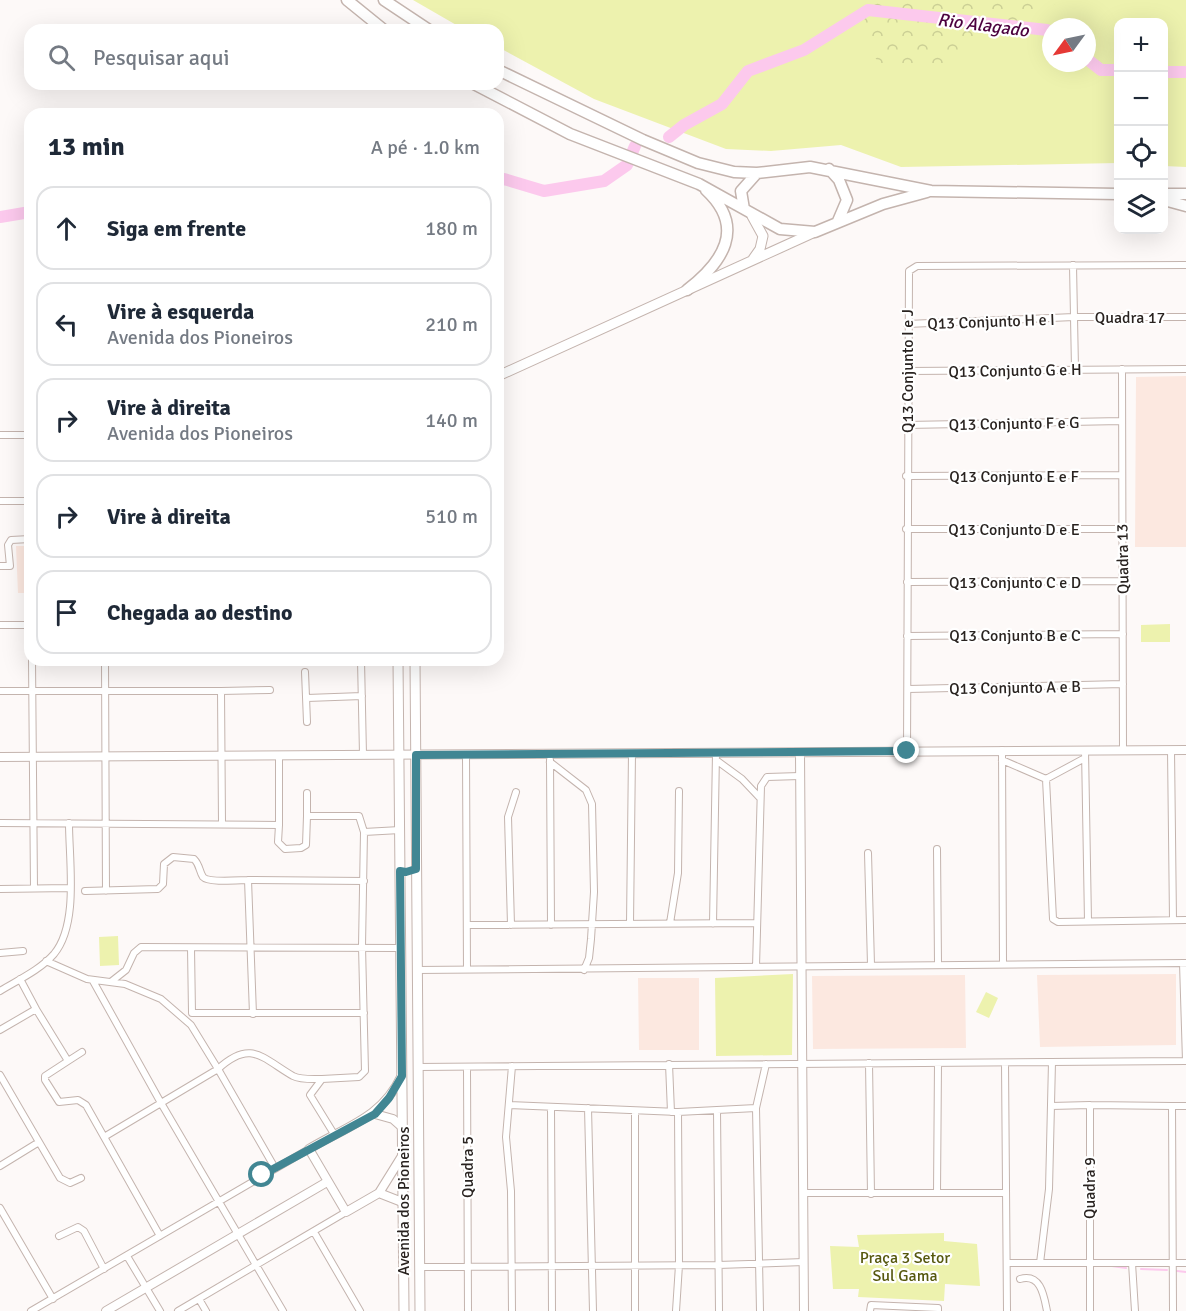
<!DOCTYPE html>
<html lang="pt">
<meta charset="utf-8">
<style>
:root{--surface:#fff;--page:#f2f2f3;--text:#1f2937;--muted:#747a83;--line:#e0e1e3}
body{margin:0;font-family:Signika,sans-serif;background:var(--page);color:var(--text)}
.controls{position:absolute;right:18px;top:18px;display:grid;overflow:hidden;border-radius:12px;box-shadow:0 6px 24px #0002}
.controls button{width:54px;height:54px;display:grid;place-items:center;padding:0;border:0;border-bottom:2px solid var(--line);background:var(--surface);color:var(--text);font:30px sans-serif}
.compass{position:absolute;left:1042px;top:18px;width:54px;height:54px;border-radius:50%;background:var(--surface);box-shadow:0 6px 24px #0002;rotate:237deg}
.stop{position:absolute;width:18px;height:18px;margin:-14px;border:4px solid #418693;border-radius:50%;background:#fff}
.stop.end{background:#418693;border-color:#fff;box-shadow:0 2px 6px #0008}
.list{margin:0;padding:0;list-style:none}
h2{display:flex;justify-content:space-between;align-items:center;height:78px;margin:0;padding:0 24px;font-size:26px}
h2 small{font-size:20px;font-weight:400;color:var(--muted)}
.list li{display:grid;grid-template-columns:39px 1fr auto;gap:18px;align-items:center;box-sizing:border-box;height:84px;margin:0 12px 12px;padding:0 12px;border:2px solid var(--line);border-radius:18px}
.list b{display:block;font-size:22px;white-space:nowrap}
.list p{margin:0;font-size:20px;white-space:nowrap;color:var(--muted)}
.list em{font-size:20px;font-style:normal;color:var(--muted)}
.icon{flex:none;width:33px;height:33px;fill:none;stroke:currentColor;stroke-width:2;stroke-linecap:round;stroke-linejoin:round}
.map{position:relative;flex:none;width:1186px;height:1311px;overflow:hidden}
.search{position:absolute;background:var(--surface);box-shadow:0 6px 24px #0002;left:24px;top:24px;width:480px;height:66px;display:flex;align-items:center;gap:15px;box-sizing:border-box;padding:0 21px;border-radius:18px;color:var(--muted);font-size:22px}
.panel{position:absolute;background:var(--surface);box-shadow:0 6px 24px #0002;left:24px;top:108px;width:480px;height:558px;border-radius:18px}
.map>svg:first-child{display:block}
.built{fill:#fce8e0}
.green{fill:#edf2ae;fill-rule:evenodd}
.forest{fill:url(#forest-crowns)}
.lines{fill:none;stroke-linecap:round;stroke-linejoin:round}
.stream{stroke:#fcc9ed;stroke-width:2}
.river{stroke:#fcc9ed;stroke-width:12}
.minor-casing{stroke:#c4b4ae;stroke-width:8}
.tertiary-casing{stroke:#c4b4ae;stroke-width:10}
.primary-casing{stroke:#c4b4ae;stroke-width:11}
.trunk-casing{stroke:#c4b4ae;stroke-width:13}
.minor{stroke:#fff;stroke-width:6}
.tertiary{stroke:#fff;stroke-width:8}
.primary{stroke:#fff;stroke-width:9}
.trunk{stroke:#fff;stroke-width:10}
.route{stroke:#418693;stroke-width:8}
.labels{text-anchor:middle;stroke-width:4.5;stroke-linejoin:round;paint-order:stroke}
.street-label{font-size:16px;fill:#292320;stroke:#fff}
.park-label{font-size:16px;fill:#56580e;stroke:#fff}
.water-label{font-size:18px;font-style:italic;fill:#4c023f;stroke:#fff}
</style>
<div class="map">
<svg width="1186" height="1311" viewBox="0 0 1186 1311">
<defs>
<pattern id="forest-crowns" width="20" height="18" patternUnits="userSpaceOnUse" patternTransform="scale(1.5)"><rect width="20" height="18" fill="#edf2ae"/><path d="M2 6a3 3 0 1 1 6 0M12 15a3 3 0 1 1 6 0" fill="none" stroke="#cbcf95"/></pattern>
</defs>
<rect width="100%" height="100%" fill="#fdf9f8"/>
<path class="built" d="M1186,376V547H1135L1136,377Z
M16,546H30V593H18Z
M1176,974V1045L1040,1047L1037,975Z
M965,975L966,1048L813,1049L812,976Z
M638,978H699V1050H639Z"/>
<path class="green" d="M413,0H1186V167L1164,166V22H1118V163L901,167L841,145L771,151L726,149L594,99L498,47V30H465ZM1051,27H1087V63H1051Z
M1170,624V642H1141V625Z
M118,936L119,965L100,966L99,937Z
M793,974L792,1055L716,1056L715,978Z
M986,992L998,998L989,1018L976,1012Z
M944,1233V1241L977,1244L980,1286L945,1284L944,1301L858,1297L859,1289H833L830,1246L859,1247L857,1235Z"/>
<path class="forest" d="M869,0H1063L930,70L879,63C860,37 856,31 869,0Z"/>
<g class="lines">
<path class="stream" d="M1112,1266L1126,1268
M1141,1269L1167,1270
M1177,1271L1186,1272"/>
<path class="river" d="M1087,59L1101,70H1118
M1164,72H1186
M669,137L684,125L722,104L748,71L804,50L868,10L1047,30L1051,34
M498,181L504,179L544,191L604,181L627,165L635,146
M0,217L30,212"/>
<g class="minor-casing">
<path id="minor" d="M1073,265L1075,369
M907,324L1074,317H1186
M1122,369L1123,750
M907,371L1186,369
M906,425L1122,421
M0,435H30
M906,476L1122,475
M0,501H30
M906,529H1122
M0,566H10L8,545L11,540L30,539
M907,582L1122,581
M0,625H30
M907,636L1123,634
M32,660L34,888
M105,660L106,891
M361,660L363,755
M305,672L307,722
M908,689L1123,684
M0,691H221
M307,698L362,696
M1002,750L1003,963
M1085,750L1088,921
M1171,750L1173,920
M907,751L909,271L917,266L1186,265
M466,754L467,969
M279,755V825
M550,760L551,925
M716,760L742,779L760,798
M1002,760L1046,779
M550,762L586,790L592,804L594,892L591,939L589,958L584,970
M1046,779L1053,919L1058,922L1186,920
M1046,779L1085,758
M307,793V816H359L364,832L362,946L365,1071L359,1077L322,1079L310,1095L334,1134
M0,823L279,825L278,842L285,849L301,848L306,845L307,816
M222,823L221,691L270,690
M364,832L400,830
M937,849L938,964
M868,853L871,965
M0,889L69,888
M85,891L158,889L163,884L164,864L173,857L194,859C200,865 199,871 203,877C208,883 240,880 248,880
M670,923L678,873L679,791
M630,924L632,753
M713,924L716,753
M468,925L756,923
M511,925L508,817L516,792
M191,948L192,1013H364
M0,953L23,951
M46,961L87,979L125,984L161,999L191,1025L218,1069L104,1137
M1183,963L1186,1061
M756,967L761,786L767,777L800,776
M416,970L1186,963
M93,981L161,1103L283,1311
M112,981L126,970L134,953L141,947L400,948
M0,991C18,980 40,970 54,954C79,924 69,861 69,823
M36,1009L68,1061L45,1076V1080L59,1102L78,1100L86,1105L160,1236
M253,1014L248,880L364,881
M0,1030L36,1009L20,979
M68,1061L82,1052
M869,1063L871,1194
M1005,1063L1007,1311
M669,1064L671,1112
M512,1066L506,1137L511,1191L512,1311
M418,1067L1186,1061
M467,1068L468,1311
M0,1075L60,1178L70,1183L81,1178
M509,1105L678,1112L756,1108
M1090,1105L1172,1106L1173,1311
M1051,1106L1090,1105V1311
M1172,1106H1186
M551,1107L552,1311
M588,1108L593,1311
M717,1111L719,1311
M0,1166L39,1142
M275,1168L218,1069C251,1039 262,1058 293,1076C301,1080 313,1079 322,1079
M804,1193H1005
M937,1193L938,1063
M0,1208L53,1299
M314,1232L360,1311
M59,1236L78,1227L84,1231L104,1269
M127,1256L160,1311
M1007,1263H1186
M1040,1263L1049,1189L1052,1062
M1132,1263L1135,1311
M420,1267L718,1265L804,1262
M1020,1279C1041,1273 1044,1296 1047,1311
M199,1299L206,1311
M31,1311L309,1149
M178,1311L346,1212
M635,1311V1111
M676,1311L679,1265L678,1112
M760,1311L756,1108L766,1064
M870,1311L871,1305L938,1308V1311"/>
</g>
<g class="tertiary-casing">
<path id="tertiary" d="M800,754L804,1311
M0,757L1186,750
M401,1077C382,1118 345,1127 309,1149L346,1212L379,1193L402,1156
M375,1114L393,1119L402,1127
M379,1193L402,1202
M106,1311L327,1182"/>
</g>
<g class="primary-casing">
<path id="primary" d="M752,216L763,236L760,249L753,259
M498,376L815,232
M398,660L404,1311
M415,660L420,1311"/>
</g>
<g class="trunk-casing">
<path id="trunk" d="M347,0L384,30
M384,0L429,30
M498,70L643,140L698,163L734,172L757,173L810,167L931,191L1118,194
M474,84L570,134L699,184L780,229L815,232L883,204L927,192
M829,169L839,180L847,200L838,221
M1164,194H1186
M1164,200L1186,206
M744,209L741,191L757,173
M687,290C722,263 747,228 706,190"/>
</g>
<use href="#minor" class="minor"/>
<use href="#tertiary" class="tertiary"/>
<use href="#primary" class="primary"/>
<use href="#trunk" class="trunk"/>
</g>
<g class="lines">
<path class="route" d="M262,1175L375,1114L389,1098L402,1076L400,871L406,872L416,869V755L907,751"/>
</g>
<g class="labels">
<g class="street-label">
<text x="1130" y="323">Quadra 17</text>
<text transform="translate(991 321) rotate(-2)" y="6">Q13 Conjunto H e I</text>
<text transform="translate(1015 370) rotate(-1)" y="6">Q13 Conjunto G e H</text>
<text transform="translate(907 371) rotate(-90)" y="6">Q13 Conjunto I e J</text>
<text transform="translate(1014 423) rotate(-1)" y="6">Q13 Conjunto F e G</text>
<text x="1014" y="482">Q13 Conjunto E e F</text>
<text x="1014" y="535">Q13 Conjunto D e E</text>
<text transform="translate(1122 559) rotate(-91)" y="6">Quadra 13</text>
<text x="1015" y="588">Q13 Conjunto C e D</text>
<text x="1015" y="641">Q13 Conjunto B e C</text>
<text transform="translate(1015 687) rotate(-1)" y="6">Q13 Conjunto A e B</text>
<text transform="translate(467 1167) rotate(-90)" y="6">Quadra 5</text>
<text transform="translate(1089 1188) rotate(-90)" y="6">Quadra 9</text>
<text transform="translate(403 1201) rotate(-90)" y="6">Avenida dos Pioneiros</text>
</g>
<g class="park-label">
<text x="905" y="1263">Praça 3 Setor<tspan x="905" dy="18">Sul Gama</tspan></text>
</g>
<g class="water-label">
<text transform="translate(983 25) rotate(7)" y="6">Rio Alagado</text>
</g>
</g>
</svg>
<div class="controls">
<button>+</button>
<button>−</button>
<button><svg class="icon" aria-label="locate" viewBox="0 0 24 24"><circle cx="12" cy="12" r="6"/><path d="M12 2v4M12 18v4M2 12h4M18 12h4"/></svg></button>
<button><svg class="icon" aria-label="layers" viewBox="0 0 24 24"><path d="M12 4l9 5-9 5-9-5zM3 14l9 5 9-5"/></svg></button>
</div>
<svg class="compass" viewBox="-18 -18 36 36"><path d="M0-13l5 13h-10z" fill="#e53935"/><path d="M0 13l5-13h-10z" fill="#747a83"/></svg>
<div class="stop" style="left:262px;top:1175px"></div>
<div class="stop end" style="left:907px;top:751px"></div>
<div class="search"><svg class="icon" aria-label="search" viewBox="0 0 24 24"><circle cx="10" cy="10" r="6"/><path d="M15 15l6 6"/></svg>Pesquisar aqui</div>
<section class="panel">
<h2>13 min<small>A pé · 1.0 km</small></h2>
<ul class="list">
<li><svg class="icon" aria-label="ahead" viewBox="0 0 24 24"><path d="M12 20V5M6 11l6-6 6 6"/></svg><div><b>Siga em frente</b></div><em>180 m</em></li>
<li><svg class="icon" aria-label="left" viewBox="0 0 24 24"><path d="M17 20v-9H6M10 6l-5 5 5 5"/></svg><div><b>Vire à esquerda</b><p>Avenida dos Pioneiros</p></div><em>210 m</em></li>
<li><svg class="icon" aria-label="right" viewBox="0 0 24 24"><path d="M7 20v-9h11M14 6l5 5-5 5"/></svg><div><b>Vire à direita</b><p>Avenida dos Pioneiros</p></div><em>140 m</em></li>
<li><svg class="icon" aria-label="right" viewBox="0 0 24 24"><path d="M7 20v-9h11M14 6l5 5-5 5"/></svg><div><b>Vire à direita</b></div><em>510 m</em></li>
<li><svg class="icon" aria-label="arrive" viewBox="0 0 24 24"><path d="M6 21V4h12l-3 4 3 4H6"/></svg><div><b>Chegada ao destino</b></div></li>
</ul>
</section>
</div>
